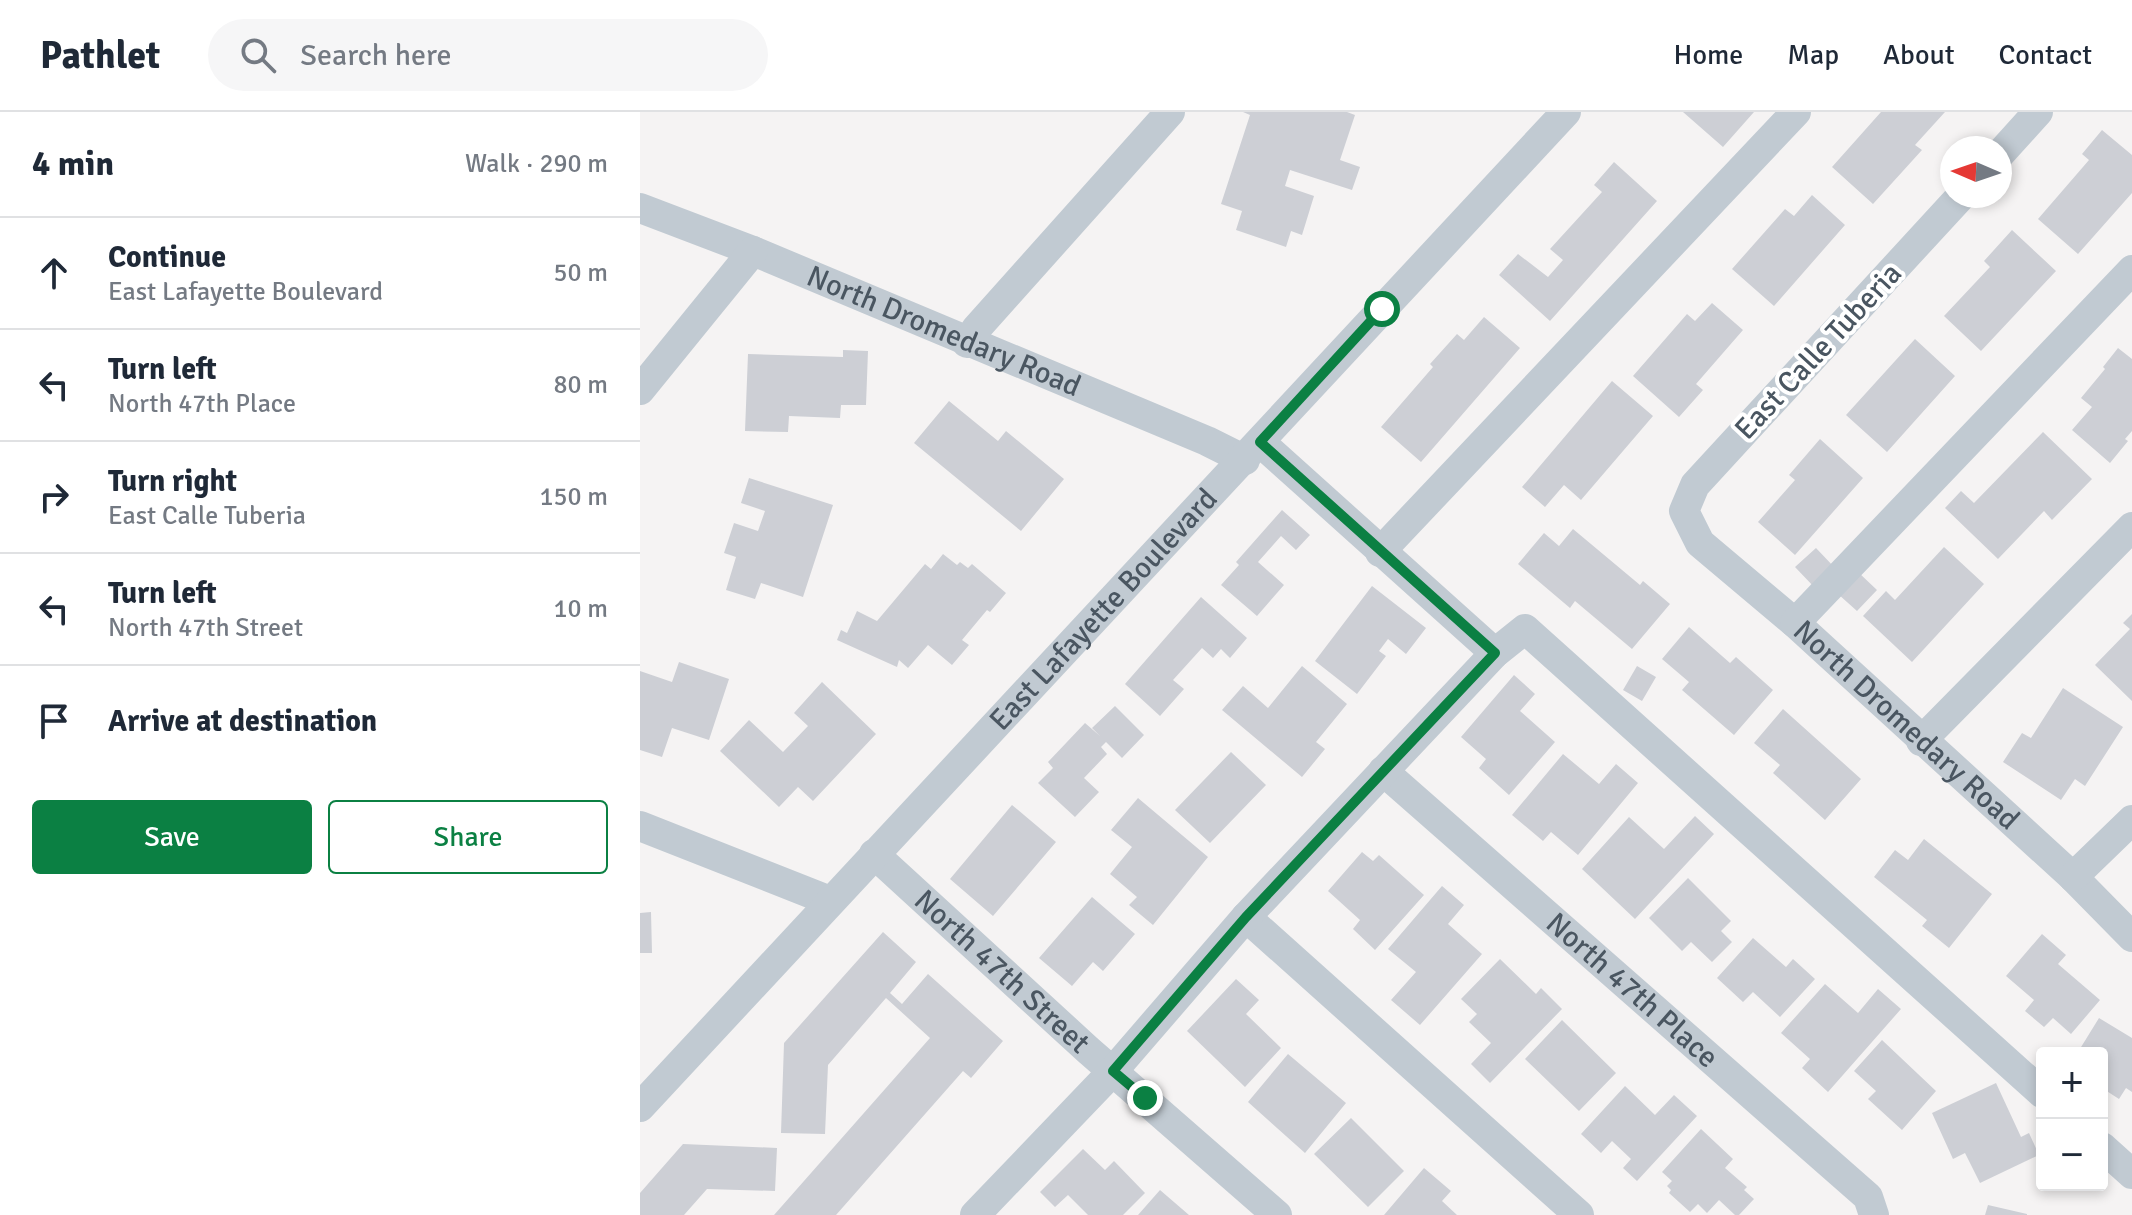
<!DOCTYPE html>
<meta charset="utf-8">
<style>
:root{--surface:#fff;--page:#f6f6f7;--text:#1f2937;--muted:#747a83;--line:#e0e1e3;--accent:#0b8043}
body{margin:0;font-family:Signika,sans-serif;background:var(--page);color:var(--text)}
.controls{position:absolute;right:24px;bottom:24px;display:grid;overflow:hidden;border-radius:8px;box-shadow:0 4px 12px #0003}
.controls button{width:72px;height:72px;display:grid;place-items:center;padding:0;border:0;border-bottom:2px solid var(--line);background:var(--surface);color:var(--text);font:40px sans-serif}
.compass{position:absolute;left:1300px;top:24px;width:72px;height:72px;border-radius:50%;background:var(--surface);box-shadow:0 4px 12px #0003;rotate:272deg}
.stop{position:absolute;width:24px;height:24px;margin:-18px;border:6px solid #0b8043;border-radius:50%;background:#fff}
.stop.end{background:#0b8043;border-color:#fff;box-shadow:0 2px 8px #0008}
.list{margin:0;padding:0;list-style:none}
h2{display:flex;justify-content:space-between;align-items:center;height:104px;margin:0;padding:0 32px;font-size:34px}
h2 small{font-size:26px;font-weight:400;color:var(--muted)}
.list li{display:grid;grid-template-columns:52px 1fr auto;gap:24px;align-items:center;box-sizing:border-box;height:112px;padding:0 32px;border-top:2px solid var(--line)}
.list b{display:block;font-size:30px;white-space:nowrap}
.list p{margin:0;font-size:26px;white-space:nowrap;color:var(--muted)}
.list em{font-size:26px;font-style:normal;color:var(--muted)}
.actions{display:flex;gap:16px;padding:24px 32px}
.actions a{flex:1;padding:18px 0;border:2px solid var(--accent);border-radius:8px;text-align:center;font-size:28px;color:var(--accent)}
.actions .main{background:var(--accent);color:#fff}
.icon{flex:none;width:44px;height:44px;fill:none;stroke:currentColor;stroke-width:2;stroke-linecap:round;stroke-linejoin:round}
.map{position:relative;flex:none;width:1492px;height:1103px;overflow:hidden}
header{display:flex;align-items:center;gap:48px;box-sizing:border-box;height:112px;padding:0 40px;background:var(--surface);border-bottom:2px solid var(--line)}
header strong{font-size:38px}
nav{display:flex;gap:44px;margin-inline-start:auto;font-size:28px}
.search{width:560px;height:72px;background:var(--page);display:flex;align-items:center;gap:20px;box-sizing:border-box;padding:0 28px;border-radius:44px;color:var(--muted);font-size:30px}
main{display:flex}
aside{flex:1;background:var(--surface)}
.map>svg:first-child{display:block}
.building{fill:#cdcfd5}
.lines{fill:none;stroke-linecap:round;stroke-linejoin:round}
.minor{stroke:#c1cad2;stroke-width:30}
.route{stroke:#0b8043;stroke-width:10}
.labels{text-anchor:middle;stroke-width:8;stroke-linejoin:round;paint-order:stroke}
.street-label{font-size:30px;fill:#4a5661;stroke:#fff}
</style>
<header>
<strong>Pathlet</strong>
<div class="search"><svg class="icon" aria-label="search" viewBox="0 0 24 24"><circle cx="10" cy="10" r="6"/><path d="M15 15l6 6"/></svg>Search here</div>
<nav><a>Home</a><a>Map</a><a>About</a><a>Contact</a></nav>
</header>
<main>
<aside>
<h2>4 min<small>Walk · 290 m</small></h2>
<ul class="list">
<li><svg class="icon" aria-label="ahead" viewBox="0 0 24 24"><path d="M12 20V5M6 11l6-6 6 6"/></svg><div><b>Continue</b><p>East Lafayette Boulevard</p></div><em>50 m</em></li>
<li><svg class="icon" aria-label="left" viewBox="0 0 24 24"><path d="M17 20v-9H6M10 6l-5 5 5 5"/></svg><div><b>Turn left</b><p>North 47th Place</p></div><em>80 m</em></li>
<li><svg class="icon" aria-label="right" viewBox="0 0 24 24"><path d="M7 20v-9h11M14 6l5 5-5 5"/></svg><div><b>Turn right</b><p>East Calle Tuberia</p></div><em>150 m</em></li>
<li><svg class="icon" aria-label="left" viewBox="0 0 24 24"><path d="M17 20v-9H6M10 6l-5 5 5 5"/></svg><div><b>Turn left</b><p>North 47th Street</p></div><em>10 m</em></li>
<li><svg class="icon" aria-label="arrive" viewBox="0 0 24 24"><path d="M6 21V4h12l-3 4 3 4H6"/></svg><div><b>Arrive at destination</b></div></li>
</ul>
<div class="actions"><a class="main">Save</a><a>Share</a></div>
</aside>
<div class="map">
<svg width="1492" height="1103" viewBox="0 0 1492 1103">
<rect width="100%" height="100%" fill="#f5f3f3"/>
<path class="building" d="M603,0H707L715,3L700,48L720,55L712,78L650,58L645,74L674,84L662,123L651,119L646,135L596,118L602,99L581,92L610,3Z
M1043,0H1114L1083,35Z
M1241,0H1305L1275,33L1282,38L1233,92L1192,55Z
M1462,18L1492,43V81L1438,142L1398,107L1449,48L1442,42Z
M974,50L1017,89L910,209L859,163L878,142L908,165L923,148L910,137L962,80L954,73Z
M1172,83L1205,113L1134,194L1092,157L1145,97L1154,104Z
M1372,118L1416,159L1341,239L1304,204L1350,155L1344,149Z
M1072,191L1103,218L1056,272L1063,278L1039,305L993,264L1047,202L1055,209Z
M844,205L880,236L781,350L741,315L793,255L790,252L817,222L824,228Z
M1275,227L1315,264L1247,340L1206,303Z
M1478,236L1492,247V319L1485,327L1488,329L1470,351L1432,318L1452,295L1441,286L1465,257L1463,255Z
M203,238L228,239L226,293H201L200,306L149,304L148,320L105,319L108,242L203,245Z
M972,269L1013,304L941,388L924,373L905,395L882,375Z
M309,289L358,329L366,319L424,367L381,419L274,331Z
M1403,320L1452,367L1412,408L1404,399L1358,447L1305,396L1321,379L1334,391Z
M1180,327L1223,366L1155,443L1118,410L1155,368L1149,363Z
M109,366L193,393L163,485L121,471L115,487L86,478L96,445L84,441L94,411L118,419L125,399L101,391Z
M642,398L670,423L656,438L641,424L618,450L644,473L617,504L581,473L599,453L596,450Z
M933,417L1000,473L1003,469L1030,492L992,537L935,489L930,496L878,452L904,421L919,434Z
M1304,435L1344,472L1272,550L1223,504L1246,479L1255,488Z
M1176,436L1195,456L1175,476L1155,455Z
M303,442L317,453L320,450L328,456L332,452L366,481L350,500L347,498L322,528L329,533L312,553L288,533L268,556L259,548L257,555L197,528L201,518L207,521L217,499L237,509L285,452L291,457Z
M1218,460L1237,478L1217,499L1198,482Z
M732,474L786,516L766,542L748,527L739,539L746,544L717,582L675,549Z
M561,485L607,526L590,546L581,537L573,546L562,536L533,568L544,577L520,604L485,572Z
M1492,502V589L1455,553L1490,517L1483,511Z
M1049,515L1090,551L1096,545L1133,578L1094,623L1042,578L1049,570L1022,547Z
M39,550L89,567L69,628L32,616L22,645L0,638V559L32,570Z
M662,554L707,592L676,630L685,637L662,665L582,598L603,574L628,596Z
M997,554L1016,565L1002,589L983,578Z
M874,563L895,582L880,599L915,630L869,683L839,656L846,647L821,625Z
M182,570L236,622L173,689L158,675L139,695L80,639L109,608L143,640L168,614L154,601Z
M1423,576L1483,615L1445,674L1435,667L1421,688L1363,650L1382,621L1391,626Z
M475,594L504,623L482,646L466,630L461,635L467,642L444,666L459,680L435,705L398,671L413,656L408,650L445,611L460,624L452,616Z
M1143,597L1221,667L1185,708L1133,661L1140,653L1114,631Z
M591,640L626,673L570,731L535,698Z
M923,642L959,672L976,652L998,671L938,743L911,720L903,729L872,703Z
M498,686L568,745L513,813L489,793L497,785L470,762L492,735L471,718Z
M372,693L416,730L353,804L310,767Z
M1055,704L1074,722L995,807L942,757L989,705L1024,737Z
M1284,727L1352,782L1309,836L1282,814L1287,808L1234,765L1255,738L1268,748Z
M722,740L733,749L739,743L784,783L735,838L713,817L720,808L688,779Z
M1048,766L1091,809L1081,819L1092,830L1072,850L1051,830L1042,839L1009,806Z
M802,774L824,793L808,812L842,842L780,913L751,888L776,860L748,837Z
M452,785L495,822L463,859L453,850L432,874L399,846Z
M11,800L12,841H0V801Z
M243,820L276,850L250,881L262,892L288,862L363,929L331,966L323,959L196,1103H134L290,926L246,886L188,953L185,1022L141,1021L144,931Z
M1402,822L1426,843L1418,852L1460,888L1431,922L1413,906L1404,915L1385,899L1394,888L1366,864Z
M1113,826L1146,855L1153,847L1175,867L1140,905L1113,880L1103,890L1077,866Z
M860,847L896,882L901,876L922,897L850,971L831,952L851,931L829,910L837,902L821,887Z
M596,867L619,888L606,902L641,936L605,975L547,919Z
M1185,872L1218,901L1238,877L1261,897L1188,980L1162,956L1170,947L1141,921Z
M1459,906L1492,926V980L1486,976L1479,987L1462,976V941L1438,940Z
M922,908L976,961L939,999L885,947Z
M1242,928L1296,979L1262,1018L1228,987L1236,979L1214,959Z
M648,942L706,991L665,1041L608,990Z
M1356,971L1381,1025L1389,1021L1399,1043L1340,1071L1325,1041L1313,1047L1292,1001Z
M985,974L1015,1003L1034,983L1057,1004L997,1069L983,1056L991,1047L972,1029L961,1041L941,1022Z
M711,1006L764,1059L728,1095L674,1042Z
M1061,1017L1093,1047L1085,1056L1107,1075L1104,1078L1114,1087L1099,1103H1095L1079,1088L1067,1101L1058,1092L1050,1100L1029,1081L1031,1078L1027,1074L1032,1069L1022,1060Z
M43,1032L137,1036L135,1079L67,1077L44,1103H0V1081Z
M443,1037L465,1058L474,1049L505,1081L483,1103H448L428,1083L415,1095L400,1080Z
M784,1056L811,1079L802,1089L817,1103H744Z
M520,1078L549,1103H498Z
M1348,1093L1387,1102V1103H1345Z"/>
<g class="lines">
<g class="minor">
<path d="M1360,42L1398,0"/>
<path id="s1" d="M1321,84L1055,373L1044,399L1060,431L1155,511L1433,765L1492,825"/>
<path id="s2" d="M0,96L113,139L567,329L605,348"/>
<path d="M327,231L336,217L530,0"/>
<path d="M0,278L113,139"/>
<path d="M620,330L855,541"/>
<path d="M740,440L1156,0"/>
<path d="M1155,511L1492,158"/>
<path d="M1281,629L1492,415"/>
<path id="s3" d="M743,659L1228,1085L1234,1103"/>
<path d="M0,714L190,789"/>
<path id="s4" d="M234,742L448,938L637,1103"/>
<path d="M1433,765L1492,708"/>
<path d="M606,805L939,1103"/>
<path id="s5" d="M0,995L926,0"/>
<path d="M1462,1035L1492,1062"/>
<path d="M335,1103L473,959L606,805L855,541L885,517L1402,981"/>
</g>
</g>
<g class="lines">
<path class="route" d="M505,986L473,959L606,805L855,541L620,330L742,197"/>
</g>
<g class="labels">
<g class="street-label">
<text dy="10" stroke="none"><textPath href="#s2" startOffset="328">North Dromedary Road</textPath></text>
<text transform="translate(1178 239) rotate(-47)" y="10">East Calle Tuberia</text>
<text dy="10" stroke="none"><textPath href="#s5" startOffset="680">East Lafayette Boulevard</textPath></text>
<text dy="10" stroke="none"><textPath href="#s1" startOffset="732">North Dromedary Road</textPath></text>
<text dy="10" stroke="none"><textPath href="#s4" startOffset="174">North 47th Street</textPath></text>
<text dy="10" stroke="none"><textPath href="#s3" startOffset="332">North 47th Place</textPath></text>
</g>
</g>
</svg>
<div class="controls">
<button>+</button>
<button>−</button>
</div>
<svg class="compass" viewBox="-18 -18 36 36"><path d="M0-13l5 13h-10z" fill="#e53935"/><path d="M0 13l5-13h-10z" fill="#747a83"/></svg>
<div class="stop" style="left:742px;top:197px"></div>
<div class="stop end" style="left:505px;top:986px"></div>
</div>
</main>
